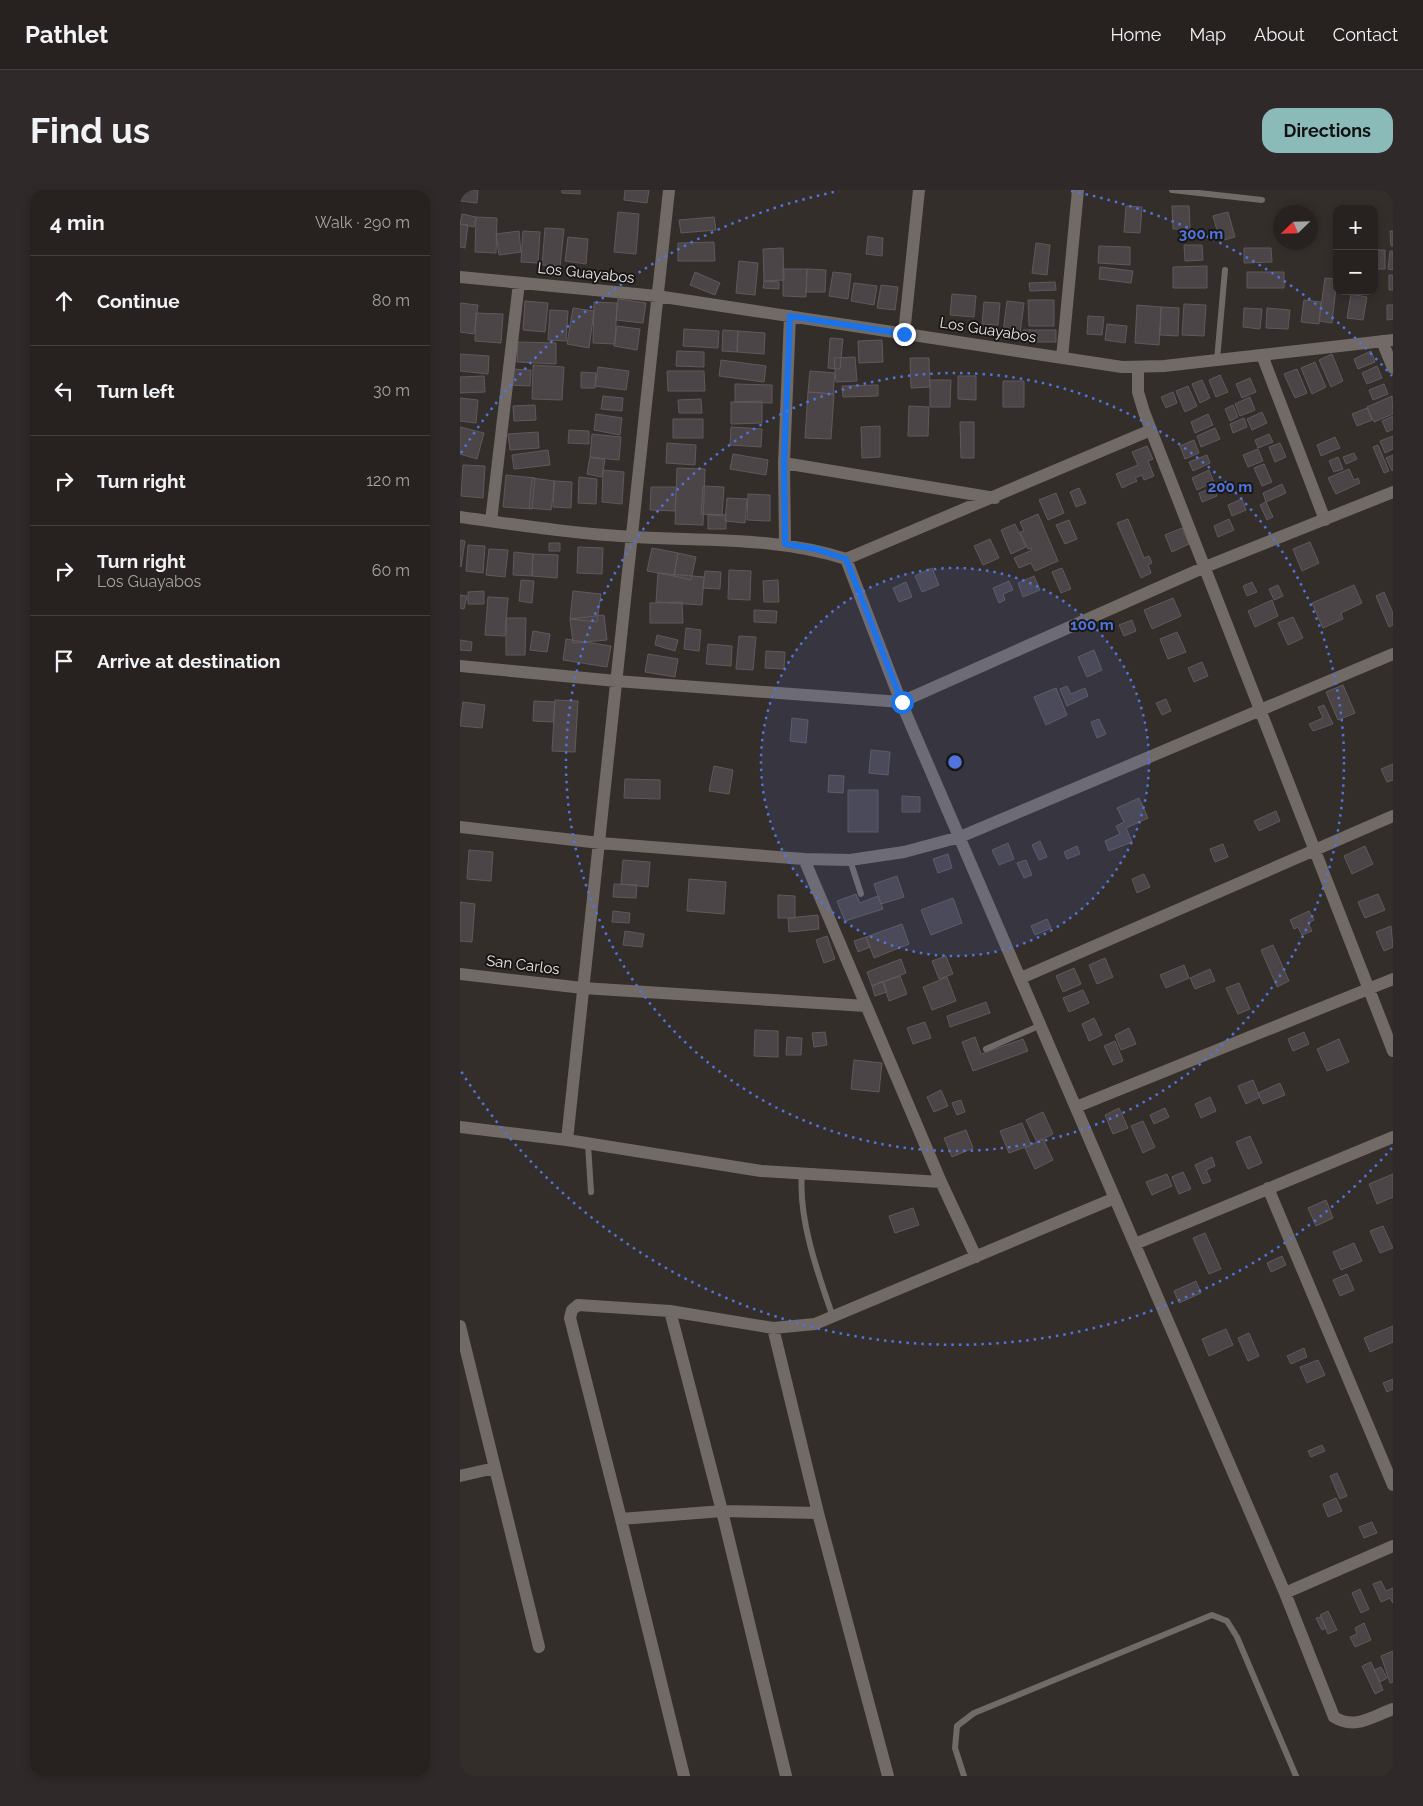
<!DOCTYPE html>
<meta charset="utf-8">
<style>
:root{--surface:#272220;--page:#2f2a29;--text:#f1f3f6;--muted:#a4a4a5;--line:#433f3e;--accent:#8bbbb9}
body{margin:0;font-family:Raleway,sans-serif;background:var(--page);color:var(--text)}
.controls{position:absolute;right:15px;top:15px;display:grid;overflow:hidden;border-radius:10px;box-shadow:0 2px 8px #0003}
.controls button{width:45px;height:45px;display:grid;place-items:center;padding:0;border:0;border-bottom:1px solid var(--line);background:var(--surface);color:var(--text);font:25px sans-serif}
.compass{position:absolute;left:813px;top:15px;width:45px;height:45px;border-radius:50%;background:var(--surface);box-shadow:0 2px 8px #0003;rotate:247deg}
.stop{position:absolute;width:15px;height:15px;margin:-11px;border:4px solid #1a73e8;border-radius:50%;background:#fff}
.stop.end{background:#1a73e8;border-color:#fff;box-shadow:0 1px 5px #0008}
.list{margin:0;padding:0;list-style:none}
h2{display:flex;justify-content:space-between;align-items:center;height:65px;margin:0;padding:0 20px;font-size:21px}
h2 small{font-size:16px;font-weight:400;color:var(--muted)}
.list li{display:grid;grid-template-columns:32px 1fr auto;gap:15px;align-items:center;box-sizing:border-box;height:90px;padding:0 20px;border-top:1px solid var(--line)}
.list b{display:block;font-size:19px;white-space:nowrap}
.list p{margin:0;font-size:16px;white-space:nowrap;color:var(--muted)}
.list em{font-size:16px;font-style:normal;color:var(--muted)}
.icon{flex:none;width:28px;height:28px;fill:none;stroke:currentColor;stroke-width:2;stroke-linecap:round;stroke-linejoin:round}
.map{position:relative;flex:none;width:933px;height:1586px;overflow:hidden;border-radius:15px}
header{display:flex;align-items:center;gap:30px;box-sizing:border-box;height:70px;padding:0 25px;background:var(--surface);border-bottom:1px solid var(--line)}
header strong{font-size:24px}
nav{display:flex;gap:28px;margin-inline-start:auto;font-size:18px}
.intro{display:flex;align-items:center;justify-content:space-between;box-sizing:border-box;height:120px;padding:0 30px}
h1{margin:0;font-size:35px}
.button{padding:12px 22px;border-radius:15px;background:var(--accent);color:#111;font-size:18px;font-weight:700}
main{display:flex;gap:30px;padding:0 30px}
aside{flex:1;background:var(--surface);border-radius:15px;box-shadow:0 2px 8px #0003}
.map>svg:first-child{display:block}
.building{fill:#4b4548;stroke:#5f595c}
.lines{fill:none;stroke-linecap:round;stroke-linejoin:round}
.service{stroke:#716a67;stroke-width:6}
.minor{stroke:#716a67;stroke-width:12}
.route{stroke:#1a73e8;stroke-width:6}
.ring{fill:none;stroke:#5074dc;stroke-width:2.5;stroke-dasharray:2.5 5}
.labels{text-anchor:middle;stroke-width:4;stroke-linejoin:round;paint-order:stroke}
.street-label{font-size:15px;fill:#ebe8e6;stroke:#191716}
.centre{fill:#5074dc;stroke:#191716;stroke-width:2.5}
.ring-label{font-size:15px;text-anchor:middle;font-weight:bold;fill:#5074dc;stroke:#191716;stroke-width:4;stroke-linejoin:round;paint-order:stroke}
</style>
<header>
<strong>Pathlet</strong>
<nav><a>Home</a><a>Map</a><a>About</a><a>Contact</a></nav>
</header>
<div class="intro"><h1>Find us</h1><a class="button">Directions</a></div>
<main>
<aside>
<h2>4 min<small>Walk · 290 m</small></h2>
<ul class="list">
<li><svg class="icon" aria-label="ahead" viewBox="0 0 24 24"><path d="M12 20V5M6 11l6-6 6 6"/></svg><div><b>Continue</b></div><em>80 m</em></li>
<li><svg class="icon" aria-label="left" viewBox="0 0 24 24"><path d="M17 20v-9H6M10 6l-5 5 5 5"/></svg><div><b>Turn left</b></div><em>30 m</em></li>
<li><svg class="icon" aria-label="right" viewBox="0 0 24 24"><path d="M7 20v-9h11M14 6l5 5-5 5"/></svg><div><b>Turn right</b></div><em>120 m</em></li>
<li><svg class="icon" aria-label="right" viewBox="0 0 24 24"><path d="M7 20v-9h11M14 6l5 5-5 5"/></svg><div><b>Turn right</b><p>Los Guayabos</p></div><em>60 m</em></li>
<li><svg class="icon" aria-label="arrive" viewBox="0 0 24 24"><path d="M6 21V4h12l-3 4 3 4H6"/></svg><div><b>Arrive at destination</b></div></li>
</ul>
</aside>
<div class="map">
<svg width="933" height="1586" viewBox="0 0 933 1586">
<rect width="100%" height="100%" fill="#342e2b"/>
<path class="building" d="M0,0H18L17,13L0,11Z
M102,0H120V4L102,3Z
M165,0H189L187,13L164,10Z
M666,16L682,17L680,43L664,42Z
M712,16H729L730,39H713Z
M158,22L179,24L176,64L154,62Z
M768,22L775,47L760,51L753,26Z
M2,24L16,27L14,37L0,34Z
M16,27L37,28L36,63L15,62Z
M254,27L256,40L221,43L219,30Z
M0,34L8,35L5,58L0,57Z
M85,38L104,39L100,77L82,75Z
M59,41L61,62L39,65L36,44Z
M63,41L80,42L78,73L61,72Z
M930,41H933V56H931Z
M408,46L423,48L422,66L406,64Z
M108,47L128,49L126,74L105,71Z
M254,52L255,71H218V53Z
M576,53L590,55L587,85L572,83Z
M724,55H742L743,70L725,71Z
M639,56L670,57V75L638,73Z
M323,58L324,90L304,91L303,59Z
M784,58H811L812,72L784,73Z
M915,60H925V79H914Z
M930,61H933V80L928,79Z
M279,71L298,73L295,105L276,103Z
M747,76V98H713V77Z
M640,77L673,81L671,93L639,89Z
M323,79H347L346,107L323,106Z
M347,79L366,80L365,102H346Z
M235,82L260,93L255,105L230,95Z
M373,82L391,84L388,109L369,106Z
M787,82H824V98H787Z
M929,85H933V100H929Z
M865,88L877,89L872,133L859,131Z
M304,91L319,92V99L303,98Z
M595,92L596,100L570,101L569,93Z
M394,93L417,96L414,115L391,111Z
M421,95L438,97L435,120L417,118Z
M492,104L516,106L514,127L490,125Z
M891,104L907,107L903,130L887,128Z
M158,109L186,113L183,133L156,130Z
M568,110H594V136H569Z
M844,110L861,112L859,134L841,132Z
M65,111L88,113L85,142L63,140Z
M547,111L564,113L560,144L543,142Z
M134,112L157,113L155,154L133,153Z
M524,112L540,113L538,135L522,134Z
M0,113L18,115L14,144L0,142Z
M724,114L746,115L744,146L722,145Z
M677,115L701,117L699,155L675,153Z
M927,115H933V129L927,130Z
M701,117L719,118L718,146L700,145Z
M113,118L134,121L129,158L107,154Z
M784,118L802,119L800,139L783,137Z
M807,118L830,120L828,139L806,138Z
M90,120L108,121L106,151L88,150Z
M16,123L43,124L41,153L15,151Z
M628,126L644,127L642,145L627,144Z
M647,134L667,136L665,153L645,150Z
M157,136L180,139L177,160L154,156Z
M224,139L259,141L258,158L223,156Z
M263,140L278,141L277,162L262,161Z
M563,140H596V152H563Z
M278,141L305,143L304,164L277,162Z
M370,148L383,149L380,179L368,178Z
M422,150L423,172L399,173L398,151Z
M58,152L96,153V174L57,172Z
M217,161L244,162V177L216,176Z
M911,161L915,172L898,179L894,169Z
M0,164L29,166L28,184L0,181Z
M872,164L883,191L871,197L859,170Z
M395,167L397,191L376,192L374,168Z
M450,168H469L470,197L451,198Z
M261,170L306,176L304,192L259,186Z
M855,172L866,197L852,204L841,178Z
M73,175L104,177L102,210L72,209Z
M917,176L922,188L907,194L902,183Z
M138,177L169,181L166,200L135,196Z
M50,179L71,180L70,196L49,195Z
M837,179L847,203L835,208L824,184Z
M207,181H244L245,201H208Z
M350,181L375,183L373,204L348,202Z
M121,182L136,183L135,198H121Z
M760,185L768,202L756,207L749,190Z
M24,186L25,202L0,203V187Z
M498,186H516V210L498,209Z
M790,188L796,202L782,208L776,194Z
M470,190H491L490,217H470Z
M742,190L750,208L740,213L732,194Z
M543,191H564V217H543Z
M275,194L312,195V213L275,212Z
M924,194L928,204L913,210L909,200Z
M418,195V206L383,207L382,196Z
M728,196L737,216L725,222L716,201Z
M348,202L374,204L371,249L345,248Z
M713,202L717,213L706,218L701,207Z
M143,206L163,208L162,221L141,219Z
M932,206L933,224L914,232L907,217Z
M790,207L795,220L780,226L775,214Z
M0,208L18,210L16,233L0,231Z
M241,209L242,223H219L218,210Z
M302,211V233L271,234V212Z
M75,215L76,230L54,231L53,216Z
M773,215L778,227L770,231L765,219Z
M449,216L469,217L468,246H448Z
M907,218L912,230L897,236L892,224Z
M802,222L807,233L792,240L787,229Z
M136,224L162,228L160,245L134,240Z
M748,224L753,235L735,243L731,232Z
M933,226V239L927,242L922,231Z
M784,228L787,237L773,243L770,234Z
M213,229H243V248H213Z
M500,232H514V268H501Z
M420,236V267L402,268L401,237Z
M0,237L24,243L17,269L0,264Z
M271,237L302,239L301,257L270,255Z
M755,238L760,249L741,257L737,246Z
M109,240L129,241V254L108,253Z
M78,242L79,258L50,260L48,244Z
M132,244L161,247L159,270L130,267Z
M809,244L813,252L798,258L795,250Z
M933,246V259L925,263L920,251Z
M875,247L880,258L861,266L857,255Z
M734,250L739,263L725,269L720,256Z
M207,253L236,255L235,275L206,273Z
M820,253L826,267L815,272L809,257Z
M918,255L929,281L924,283L913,257Z
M687,256L693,269L688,271L694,286L684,290L682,285L675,288L677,291L662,298L656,284L678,275L672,262Z
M798,259L803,271L788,277L783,265Z
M88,260L90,275L54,279L52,265Z
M894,263L897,269L886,274L883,267Z
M273,264L308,270L306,285L270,279Z
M747,265L750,273L733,281L729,272Z
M933,265V280L932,281L926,268Z
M130,267L145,270L142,287L127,284Z
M878,267L883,279L874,282L869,271Z
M804,274L812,292L802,296L794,278Z
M3,275L25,276L23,308L1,306Z
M217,278L245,279L243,335L215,334Z
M889,279L894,290L898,288L900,293L876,304L868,288Z
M143,280L164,282L162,314L142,312Z
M749,280L754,292L737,300L732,288Z
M46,285L75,288L72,319L43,317Z
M119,287L137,289L136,314L118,313Z
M72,288L95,291L91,320L69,318Z
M94,291L112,292L111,318L93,317Z
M822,294L826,303L806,312L803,303Z
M243,296L264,297L262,326L241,324Z
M191,297H216L215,321L190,320Z
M754,297L757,306L742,312L739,303Z
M619,298L626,313L616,317L610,302Z
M596,303L604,323L588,330L579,310Z
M288,304L310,305V331L287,330Z
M267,308L287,309L285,333L265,331Z
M782,309L786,320L772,326L768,315Z
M806,312L813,327L807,330L800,315Z
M248,324L266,325V339H248Z
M578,324L598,371L575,381L571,373L559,378L554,368L572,360L571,358L568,359L560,342L564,341L560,332Z
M668,329L684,368L689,366L692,373L688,375L691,383L681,388L657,333Z
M769,329L774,340L758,347L754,336Z
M609,330L617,349L605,354L596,335Z
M555,334L566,357L551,364L541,340Z
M722,338L729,354L712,362L705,345Z
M530,349L539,368L523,375L514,356Z
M0,350L5,351L1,377L0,376Z
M850,352L859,373L842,381L833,359Z
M89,353H100V361H89Z
M8,355L25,356L23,383L6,381Z
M118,357L143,358L142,384L117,383Z
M192,358L218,363L214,386L187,381Z
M29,359L48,360L45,387L26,385Z
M54,362L73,364L72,386L53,385Z
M218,363L236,367L231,390L214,386Z
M73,364L98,365L97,388L72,386Z
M472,378L479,395L462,402L455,386Z
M602,378L611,399L601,403L592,382Z
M269,380L291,381L290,410L268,409Z
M245,381L261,382L260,399L243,398Z
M198,383L244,387L242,415L196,412Z
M574,386L580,400L563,407L558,393Z
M61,390L74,391L72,413L59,411Z
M318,390L319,412H304L303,391Z
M549,391L553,400L543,404L545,410L539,413L533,398Z
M446,392L452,407L439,412L433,398Z
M792,392L797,402L787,406L783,396Z
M818,395L823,406L814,410L809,399Z
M894,395L902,413L881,423L883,429L863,438L852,413Z
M24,401V414H8V402Z
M113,401L141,404L137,432L110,429Z
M924,402L933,423V435L929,437L916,406Z
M0,405L7,406L4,419L0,418Z
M28,407L48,408L45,446L25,445Z
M713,408L721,426L692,439L684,420Z
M812,410L818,426L795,437L788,421Z
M222,412L223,433H190V413Z
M294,420L317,421L316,433L294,432Z
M144,425L147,450L113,453L110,429Z
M833,427L843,448L828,455L818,433Z
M46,428H66L65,465H46Z
M672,430L676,441L664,446L659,435Z
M226,438L241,440L239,461L224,459Z
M73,441L90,444L87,462L70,460Z
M717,442L726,462L708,469L700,449Z
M197,445L218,450L215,461L195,455Z
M279,446L296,447L293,480L276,479Z
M106,449L151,456L147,477L103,470Z
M0,450L12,452L11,461L0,460Z
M248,454L272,456L271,476L246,474Z
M634,460L642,480L627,487L618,467Z
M306,461L325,462L324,479L305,478Z
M188,464L218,469L215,487L185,482Z
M742,472L748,486L734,492L728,478Z
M883,495L895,523L878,530L866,502Z
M607,496L611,504L625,498L628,506L607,516L600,499Z
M596,498L607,525L586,535L574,507Z
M706,509L711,521L702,525L696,513Z
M95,510L118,511L115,562L92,561Z
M74,511L95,512L93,532L73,531Z
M3,512L25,515L22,538L0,536Z
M864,515L873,534L853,541L849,534L863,528L858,517Z
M332,528L348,530L346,553L330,551Z
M639,529L646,544L637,548L631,532Z
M411,560L430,562L428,585L409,583Z
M933,574V590L927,592L921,579Z
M254,576L273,580L269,604L249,601Z
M369,585L384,586L383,603L368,602Z
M165,589L200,590V609L164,608Z
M388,600H418V642H388Z
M442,606L460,607V622H442Z
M679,608L688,628L666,638L672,652L649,661L645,651L660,644L656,636L664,632L657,618Z
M816,621L820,631L799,641L794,631Z
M580,651L587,667L579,670L572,655Z
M548,653L554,669L539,675L532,660Z
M763,654L768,667L755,672L750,659Z
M617,656L620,664L607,669L604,662Z
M905,656L913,674L892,684L884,666Z
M9,660L33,662L31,691L7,689Z
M488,664L492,678L478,683L473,669Z
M163,670L190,672L188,697L161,694Z
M566,670L572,685L564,688L557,673Z
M684,684L690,697L677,703L672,689Z
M437,686L444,707L421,714L414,694Z
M229,689L266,692L264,724L227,721Z
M154,694L177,695L176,708L153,707Z
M396,704L400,713L418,706L423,719L385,731L377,711Z
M918,704L925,720L905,728L898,712Z
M318,705L335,706V728H318Z
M493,708L502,733L471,745L461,720Z
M0,712L15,714L12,752L0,751Z
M153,721L170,723L169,733L152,732Z
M849,721L854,730L848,733L852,741L842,745L838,737L834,739L830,730Z
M358,725L359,739L329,742L328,728Z
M587,729L591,738L575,745L571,736Z
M442,734L449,754L414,768L406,747Z
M931,736L933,757L924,761L916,742Z
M165,741L184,744L182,757L163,755Z
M367,746L375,769L364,773L356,750Z
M406,747L410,757L398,762L394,751Z
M813,755L829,791L817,797L801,760Z
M486,766L493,784L479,789L472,771Z
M645,768L653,787L637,794L629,775Z
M441,769L446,783L412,796L407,782Z
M724,775L729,788L706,798L700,785Z
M614,778L621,794L603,802L596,786Z
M750,779L755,791L735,799L730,788Z
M440,786L447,804L429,811L423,792Z
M487,787L496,811L472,820L463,797Z
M423,791L427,802L415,806L412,796Z
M779,793L790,819L778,824L766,798Z
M623,800L629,813L609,822L603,808Z
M526,812L530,823L490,837L487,826Z
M634,828L642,845L629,851L622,834Z
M465,832L471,848L453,854L447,838Z
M669,838L676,854L661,860L655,845Z
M295,840L318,841V867L294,866Z
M365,842L367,855L354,857L352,843Z
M844,842L849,854L833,861L828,849Z
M327,847L342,848L341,865H326Z
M515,847L521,864L563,849L568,861L513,881L502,852Z
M879,849L889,872L867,881L857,859Z
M655,851L663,871L653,875L644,856Z
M394,870L422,873L419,902L391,899Z
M793,890L800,907L786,914L778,896Z
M820,893L825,905L803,914L798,903Z
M481,900L488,916L474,922L467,907Z
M750,907L756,921L741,928L735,914Z
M501,910L505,922L497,925L492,913Z
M659,918L668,938L653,944L645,925Z
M705,918L709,927L694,934L690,925Z
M583,922L593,944L577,952L566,930Z
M683,931L695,957L683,963L671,936Z
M562,933L571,955L549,963L540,941Z
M506,940L513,958L492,967L484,948Z
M790,946L802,973L788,979L776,952Z
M583,949L593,970L575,979L565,958Z
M752,967L755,976L746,980L751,991L743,994L735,975Z
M723,982L731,999L719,1004L712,987Z
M707,984L712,996L692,1005L686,992Z
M933,984V1007L917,1014L909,994Z
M866,1010L873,1028L856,1036L848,1018Z
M453,1018L459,1035L435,1043L429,1026Z
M923,1036L933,1058L920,1063L910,1041Z
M745,1043L761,1079L749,1084L733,1048Z
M894,1053L902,1071L881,1080L873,1062Z
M822,1066L826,1075L811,1082L807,1073Z
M887,1084L894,1100L880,1106L873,1090Z
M736,1091L741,1103L719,1113L714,1101Z
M933,1136V1152L910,1162L904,1148Z
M766,1139L773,1155L749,1166L742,1149Z
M789,1143L799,1166L788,1171L778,1148Z
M844,1158L847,1167L831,1174L827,1166Z
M858,1170L865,1185L847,1193L840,1177Z
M933,1189V1199L927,1202L923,1193Z
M862,1255L865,1261L851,1267L848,1261Z
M877,1283L887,1306L880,1309L870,1286Z
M876,1308L882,1321L868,1327L863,1314Z
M912,1332L917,1343L904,1348L899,1337Z
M921,1391L926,1401L933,1398V1413L930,1408L921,1412L913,1394Z
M900,1399L909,1419L901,1423L892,1403Z
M868,1421L877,1440L868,1444L860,1425Z
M861,1427L866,1438L862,1440L856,1428Z
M904,1433L911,1450L895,1457L890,1447L897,1444L895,1438Z
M933,1461V1492L930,1493L921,1466Z
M911,1472L923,1500L915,1504L902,1476Z
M921,1477L927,1488L920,1492L914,1480Z"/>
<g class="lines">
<path class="service" d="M712,0L802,10
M757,170L765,80
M390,670L401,704
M526,859L581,835
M128,954L131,1002
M342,983C338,1029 358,1084 373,1127
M504,1586L495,1558L497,1536L514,1523L752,1425L767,1431L777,1447L836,1586"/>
<path class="minor" d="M0,87L197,106L662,177L704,176L933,150
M444,144L459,0
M922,151L933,178
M802,165L865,330
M602,168L618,0
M678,178V202L684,222L933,861
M324,273L535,308
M0,327C58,335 116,344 175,347C246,351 318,347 386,369L691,240
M31,331L59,93
M325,354L324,273L330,126
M386,369L441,512L825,1403L874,1527C895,1540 911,1527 933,1519
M0,476L156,491L441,512L745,377L933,302
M0,637L140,653L344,669L390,670L444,662L500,647L933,464
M344,669L481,992L516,1067
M0,784L123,798L406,816
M561,788L933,626
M616,917L933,789
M0,937L107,950L301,981L481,992
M107,950L209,0
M808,998L933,1295
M675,1054L933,947
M210,1121L118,1115L112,1120L110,1128L161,1329L262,1321L358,1323
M0,1136L79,1457
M313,1138L358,1323L428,1586
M0,1286L35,1278
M161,1329L224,1586
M825,1403L933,1356
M326,1586L262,1321L210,1121L313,1138L355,1134L655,1008"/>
</g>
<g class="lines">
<path class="route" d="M442,512L386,369L356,359L325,354L324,273L330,126L444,144"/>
</g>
<circle cx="495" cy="572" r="194" fill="#5074dc" fill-opacity=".12"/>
<g class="ring">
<circle cx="495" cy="572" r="194"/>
<circle cx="495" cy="572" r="389"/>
<path d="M932 958A583 583 0 0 1 1 881M1 263A583 583 0 0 1 379 1M611 1A583 583 0 0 1 932 186"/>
</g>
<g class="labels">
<g class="street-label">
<text transform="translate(126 83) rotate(6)" y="5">Los Guayabos</text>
<text transform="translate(528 140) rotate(9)" y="5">Los Guayabos</text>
<text transform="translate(63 775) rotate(7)" y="5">San Carlos</text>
</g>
</g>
<circle cx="495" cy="572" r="8" class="centre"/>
<g class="ring-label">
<text x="741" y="49">300 m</text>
<text x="770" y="302">200 m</text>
<text x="632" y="440">100 m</text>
</g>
</svg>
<div class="controls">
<button>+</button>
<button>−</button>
</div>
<svg class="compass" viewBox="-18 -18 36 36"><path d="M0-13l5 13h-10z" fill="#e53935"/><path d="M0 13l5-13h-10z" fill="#a4a4a5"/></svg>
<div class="stop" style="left:442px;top:512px"></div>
<div class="stop end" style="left:444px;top:144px"></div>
</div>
</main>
